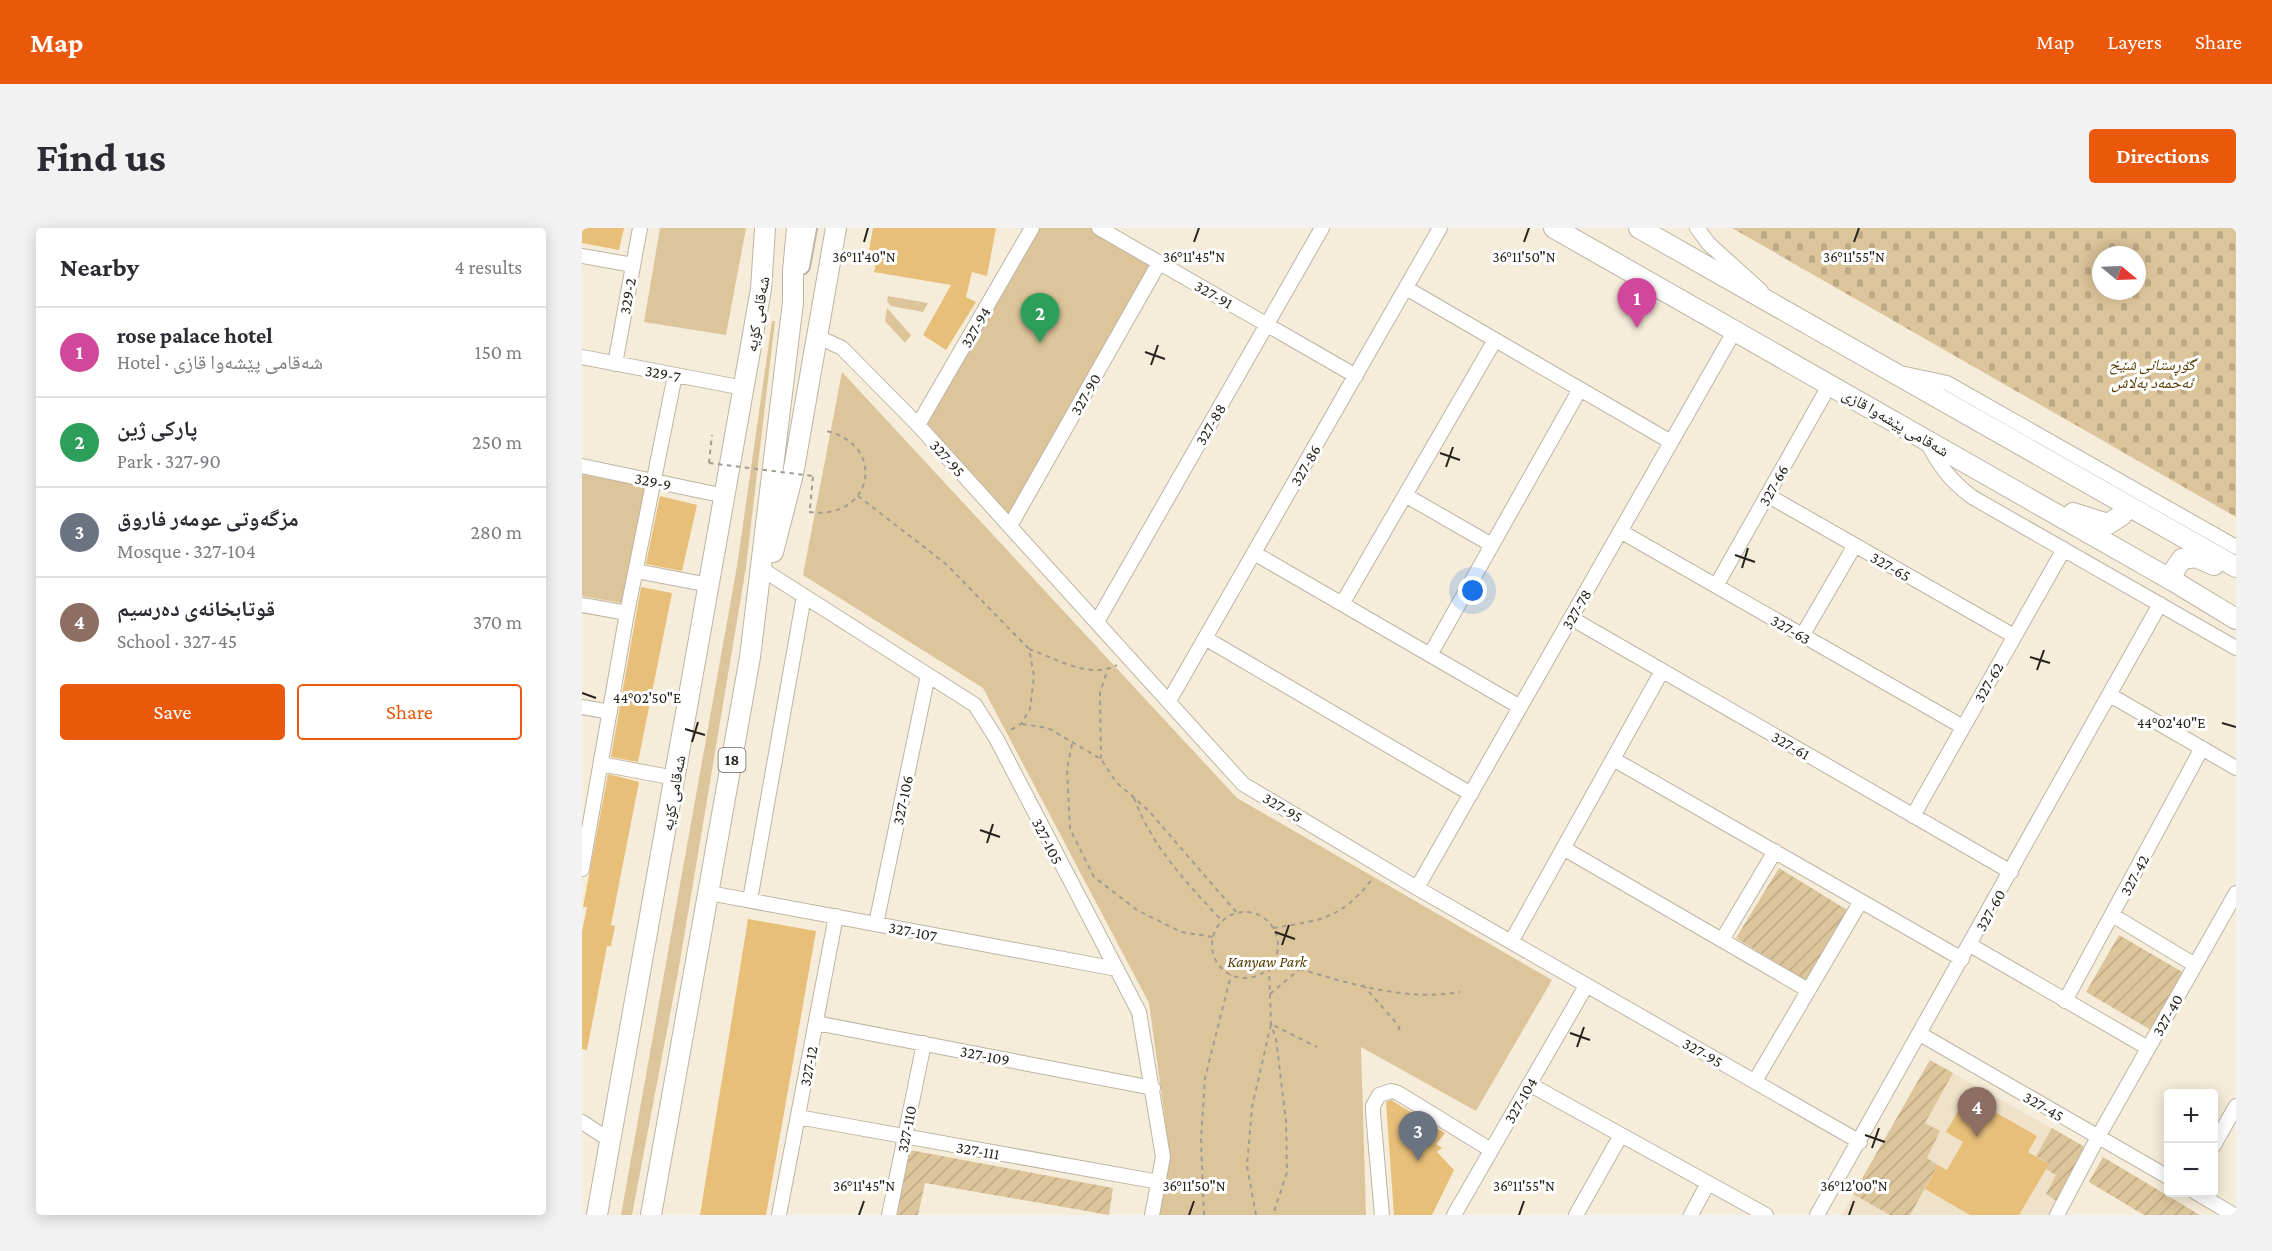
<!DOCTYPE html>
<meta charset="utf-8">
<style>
:root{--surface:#fff;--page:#f2f2f3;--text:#2b2b33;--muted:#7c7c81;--line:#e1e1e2;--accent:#ea580c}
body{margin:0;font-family:"Crimson Pro","Noto Naskh Arabic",serif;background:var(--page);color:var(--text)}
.controls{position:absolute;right:18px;bottom:18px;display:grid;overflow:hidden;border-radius:6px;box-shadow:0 3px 15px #0003}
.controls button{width:54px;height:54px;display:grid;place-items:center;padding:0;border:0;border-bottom:2px solid var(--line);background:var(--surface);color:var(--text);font:30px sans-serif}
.compass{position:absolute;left:1510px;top:18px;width:54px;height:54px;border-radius:50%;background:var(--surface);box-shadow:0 3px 15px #0003;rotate:109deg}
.you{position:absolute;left:891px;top:363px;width:21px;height:21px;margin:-15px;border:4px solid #fff;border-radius:50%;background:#1a73e8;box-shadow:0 0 0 9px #1a73e833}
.badge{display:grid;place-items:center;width:39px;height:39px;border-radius:50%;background:var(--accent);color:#fff;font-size:20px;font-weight:700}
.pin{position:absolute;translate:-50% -50px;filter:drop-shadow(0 2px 3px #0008)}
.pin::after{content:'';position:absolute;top:32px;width:21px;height:18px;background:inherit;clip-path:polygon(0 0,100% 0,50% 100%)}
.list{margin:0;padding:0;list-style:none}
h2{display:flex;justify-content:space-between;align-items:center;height:78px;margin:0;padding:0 24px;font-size:26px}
h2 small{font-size:20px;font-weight:400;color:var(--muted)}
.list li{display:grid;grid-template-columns:39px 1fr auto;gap:18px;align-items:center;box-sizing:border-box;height:90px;padding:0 24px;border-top:2px solid var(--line)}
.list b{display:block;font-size:22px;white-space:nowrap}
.list p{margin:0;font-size:20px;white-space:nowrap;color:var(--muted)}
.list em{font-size:20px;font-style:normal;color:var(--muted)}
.actions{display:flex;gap:12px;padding:18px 24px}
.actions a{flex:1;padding:14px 0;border:2px solid var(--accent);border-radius:6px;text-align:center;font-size:21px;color:var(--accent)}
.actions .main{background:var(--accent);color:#fff}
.map{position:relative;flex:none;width:1654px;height:987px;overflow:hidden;border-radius:6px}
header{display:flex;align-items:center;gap:36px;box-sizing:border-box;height:84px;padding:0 30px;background:var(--accent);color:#fff}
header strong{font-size:28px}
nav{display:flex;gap:33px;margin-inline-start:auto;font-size:21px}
.intro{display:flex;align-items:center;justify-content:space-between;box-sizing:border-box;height:144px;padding:0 36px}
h1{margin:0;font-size:42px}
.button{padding:15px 27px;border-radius:6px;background:var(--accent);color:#fff;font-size:21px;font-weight:700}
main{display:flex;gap:36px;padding:0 36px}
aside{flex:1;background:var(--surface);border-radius:6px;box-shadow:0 3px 15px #0003}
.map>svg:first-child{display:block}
.built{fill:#f0e2c9}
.green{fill:#ddc59b}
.cemetery{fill:url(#cemetery-stones);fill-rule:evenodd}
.garden{fill:url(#garden-furrows)}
.building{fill:#e7bf79}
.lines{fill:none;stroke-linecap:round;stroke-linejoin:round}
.minor-casing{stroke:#beb4a3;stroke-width:16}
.major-casing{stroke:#beb4a3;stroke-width:20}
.highway-casing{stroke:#beb4a3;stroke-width:22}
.path{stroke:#a49c8f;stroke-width:2;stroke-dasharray:4.5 4.5;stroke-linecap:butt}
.minor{stroke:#fff;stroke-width:14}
.major{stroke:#fff;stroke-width:16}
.highway{stroke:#fff;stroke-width:20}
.path-bridge{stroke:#a49c8f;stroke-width:2;stroke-dasharray:4.5 4.5;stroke-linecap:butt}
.ticks{fill:none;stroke:#26231c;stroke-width:2}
.labels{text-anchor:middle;stroke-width:6;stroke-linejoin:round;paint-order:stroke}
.shield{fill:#fff;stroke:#676560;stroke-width:1.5}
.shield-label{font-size:15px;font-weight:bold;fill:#26231c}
.street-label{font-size:16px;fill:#26231c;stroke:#fff}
.park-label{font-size:16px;font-style:italic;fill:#563c00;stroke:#fff}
.ticks-label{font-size:15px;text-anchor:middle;fill:#26231c;stroke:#fff;stroke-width:6;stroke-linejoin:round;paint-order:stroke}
</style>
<header>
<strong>Map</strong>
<nav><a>Map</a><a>Layers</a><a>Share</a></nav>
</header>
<div class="intro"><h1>Find us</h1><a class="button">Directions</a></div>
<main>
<aside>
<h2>Nearby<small>4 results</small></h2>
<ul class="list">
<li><span class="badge" style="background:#d1479c">1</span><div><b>rose palace hotel</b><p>Hotel · شەقامی پێشەوا قازی</p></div><em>150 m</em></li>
<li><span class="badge" style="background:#2e9e5b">2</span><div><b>پارکی ژین</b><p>Park · 327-90</p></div><em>250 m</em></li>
<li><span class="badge" style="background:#6b7280">3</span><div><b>مزگەوتی عومەر فاروق</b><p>Mosque · 327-104</p></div><em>280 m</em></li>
<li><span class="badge" style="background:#8d6e63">4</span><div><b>قوتابخانەی دەرسیم</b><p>School · 327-45</p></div><em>370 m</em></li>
</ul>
<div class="actions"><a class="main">Save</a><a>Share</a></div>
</aside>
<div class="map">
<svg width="1654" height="987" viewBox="0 0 1654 987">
<defs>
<pattern id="cemetery-stones" width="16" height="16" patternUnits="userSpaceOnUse" patternTransform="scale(1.5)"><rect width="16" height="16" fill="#ddc59b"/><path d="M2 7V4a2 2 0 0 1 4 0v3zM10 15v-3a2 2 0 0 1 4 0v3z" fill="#bea985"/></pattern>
<pattern id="garden-furrows" width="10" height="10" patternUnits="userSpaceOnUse" patternTransform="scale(1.5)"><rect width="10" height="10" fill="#ddc59b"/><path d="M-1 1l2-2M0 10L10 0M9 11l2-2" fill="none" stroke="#bea985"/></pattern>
</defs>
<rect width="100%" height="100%" fill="#f6ecda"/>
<path class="built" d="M1348,832L1501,918L1469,987H1260Z"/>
<path class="green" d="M78,0H164L144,107L62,94Z
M454,0H509L572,36L429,289L343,194Z
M306,68L346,75L341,84L309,78L305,73Z
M305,80L329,107L323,115L303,93Z
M190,93H193L164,339L97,739L50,987H39L155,338Z
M260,144L655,570L970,752L894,883L779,819L784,987H577L588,928L567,775L401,460L221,347Z
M0,246L65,259L39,375L0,368Z"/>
<path class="cemetery" d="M1150,0H1654V289ZM1519,27H1555V63H1519Z"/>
<path class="garden" d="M1197,640L1270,685L1227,755L1154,710Z
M1537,707L1602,745L1569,802L1504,764Z
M1348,832L1371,845L1343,895L1358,903L1345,930L1356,937L1328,987H1308L1271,966Z
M1470,900L1501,918L1503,925L1476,974L1464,966L1474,947L1464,941L1466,935L1454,928Z
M328,922L531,960L527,987L343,955L336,987H315Z
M1521,929L1618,987H1562L1507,954Z"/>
<path class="building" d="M0,0H42L37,22L0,15Z
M291,0H414L405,48L390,44L384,69L394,74L364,122L341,107L369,57L292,44L296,24L287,22Z
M78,268L115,277L100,343L64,336Z
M59,359L90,365L56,534L29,529Z
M26,546L57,554L29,697L33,698L29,718H25L5,822L0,821V704L5,679H1Z
M166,691L234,703L184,987H118Z
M1385,868L1455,908L1446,924L1467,936L1437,987H1388L1343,961L1356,937L1365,942L1381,914L1364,904Z
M809,872L863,905L854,916L860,920L855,924L872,942L850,987H812L804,874Z"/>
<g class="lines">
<g class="minor-casing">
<path id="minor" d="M517,0L774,148
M1115,0L1127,16L1179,63
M0,28L51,37
M824,60L1089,214
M234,108L260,120L336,197L661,556L835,660L1278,914
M0,129L162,160
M33,136L58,0
M1323,146L1365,155L1654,319
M336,197L450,0
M1345,213C1356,237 1369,253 1390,269L1654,420
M0,238L143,268
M823,267L910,317
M1185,267L1432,408
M428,298L577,35
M1038,303L1381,499
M672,325L938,479
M54,343L127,357
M186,345L393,477L414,510L557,784L581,929L570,987
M1134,358L1248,156
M760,376L913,112
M0,377L45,385
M989,390L1429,644
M516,392L740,0
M1220,408L1273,317
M623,410L889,566
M848,427L998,161
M1528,467L1654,540
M587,473L858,0
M0,479L28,484
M1031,531L1380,731
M19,536L93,550
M1331,588L1482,321
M981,620L1226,762
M0,641L45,385L93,147
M835,660L1153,102
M127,665L535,741
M168,672L222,368
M1530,687L1613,737
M294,696L346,447
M1140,712L1193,623
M929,714L1080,443
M1388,717L1566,820
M1483,773L1620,520
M234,795L571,860
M1338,806L1586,949
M1173,853L1279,673
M947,856L1184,987
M216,889L577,954
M0,894L29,913
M1632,917L1654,878
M1613,964L1652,987
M197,987L254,688
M307,987L342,815
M800,987L791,885V878L797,867L809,863L816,865L909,922
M872,987L1004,758
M994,987L1039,907
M1109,987L1126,955
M1235,987L1578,376
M1475,987L1516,909L1654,665"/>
</g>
<g class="major-casing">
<path id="major" d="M219,38L226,0"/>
</g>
<g class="highway-casing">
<path id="highway" d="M972,0L1593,354L1654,391
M1057,0L1654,339
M1491,285L1526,296L1540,287L1542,276
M191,324L211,246L254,0
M1593,354L1591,344L1600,331L1614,329L1632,337
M15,987L179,61L183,0
M69,987L168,429L211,74V43L215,0"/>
</g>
<path class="path" d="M127,235L130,207
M276,268L364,336L447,421L452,448L448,481L439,496L425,504
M228,280L231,248
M227,284C291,293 306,217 244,203
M447,421C473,430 508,452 535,437
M440,496L466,500L519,531L534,554L566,582L655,685
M490,516L485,541L488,601L512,649L555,682L599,704L631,709
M519,531L518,465L525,443
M552,570C570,619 605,655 640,693
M630 717a33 33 0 1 1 66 0a33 33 0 1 1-66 0Z
M691,700C741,692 759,691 791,650
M692,733C750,750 817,775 878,764
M687,739L689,796L694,811L704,893L705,944L691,987
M781,757L816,797L819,806
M688,766L718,741
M622,987L619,911L623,850L649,747
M674,987L665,938L670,879L689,796L735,819"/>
<use href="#minor" class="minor"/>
<use href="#major" class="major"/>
<use href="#highway" class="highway"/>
<path class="path-bridge" d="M127,235L231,248"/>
</g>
<path class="ticks" d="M282,14L286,0M612,14L617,0M942,14L947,0M1272,14L1277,0M563,124L583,131M569,137L576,117M858,225L878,232M864,239L871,219M1153,327L1173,334M1160,340L1166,320M1448,429L1468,435M1455,442L1462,422M0,465L14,470M1640,495L1654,499M103,501L123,507M110,514L116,494M398,602L418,609M405,615L411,596M693,704L713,711M700,717L707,697M988,805L1008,812M995,819L1002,799M1283,907L1303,914M1290,920L1297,900M277,987L282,973M607,987L612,973M937,987L942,973M1267,987L1272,973"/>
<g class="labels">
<rect class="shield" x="136.5" y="520" width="27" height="24" rx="4.5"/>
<g class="shield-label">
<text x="150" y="537">18</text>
</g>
<g class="street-label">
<text transform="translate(632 66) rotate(30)" y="6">327-91</text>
<text transform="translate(45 68) rotate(-80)" y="6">329-2</text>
<text transform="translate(175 86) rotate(-80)" y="6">شەقامی کۆیە</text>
<text transform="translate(393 99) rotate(-60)" y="6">327-94</text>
<text transform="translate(81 145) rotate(11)" y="6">329-7</text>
<text transform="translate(503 166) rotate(-60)" y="6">327-90</text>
<text transform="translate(1314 194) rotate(30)" y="6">شەقامی پێشەوا قازی</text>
<text transform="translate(628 196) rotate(-60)" y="6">327-88</text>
<text transform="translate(366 230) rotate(48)" y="6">327-95</text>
<text transform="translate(723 237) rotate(-60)" y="6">327-86</text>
<text transform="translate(71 253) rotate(12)" y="6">329-9</text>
<text transform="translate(1191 257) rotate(-61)" y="6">327-66</text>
<text transform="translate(1309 338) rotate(30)" y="6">327-65</text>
<text transform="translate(994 381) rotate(-60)" y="6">327-78</text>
<text transform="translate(1209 401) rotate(30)" y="6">327-63</text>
<text transform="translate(1406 454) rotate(-60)" y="6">327-62</text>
<text transform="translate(1209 517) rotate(30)" y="6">327-61</text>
<text transform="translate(91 565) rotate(-80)" y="6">شەقامی کۆیە</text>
<text transform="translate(320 572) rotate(-78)" y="6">327-106</text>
<text transform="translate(701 579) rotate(31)" y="6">327-95</text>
<text transform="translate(466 613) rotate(63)" y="6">327-105</text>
<text transform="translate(1552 647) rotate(-62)" y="6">327-42</text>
<text transform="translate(1408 682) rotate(-61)" y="6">327-60</text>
<text transform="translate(331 703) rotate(11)" y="6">327-107</text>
<text transform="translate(1585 787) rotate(-60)" y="6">327-40</text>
<text transform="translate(1121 824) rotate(30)" y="6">327-95</text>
<text transform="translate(403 827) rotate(11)" y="6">327-109</text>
<text transform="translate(226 838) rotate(-79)" y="6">327-12</text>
<text transform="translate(938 872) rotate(-60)" y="6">327-104</text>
<text transform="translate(1462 878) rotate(30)" y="6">327-45</text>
<text transform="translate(324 901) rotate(-79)" y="6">327-110</text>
<text transform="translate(396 922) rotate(10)" y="6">327-111</text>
</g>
<g class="park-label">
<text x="1570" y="142">گۆڕستانی شێخ<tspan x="1570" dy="18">ئەحمەد بەلاش</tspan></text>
<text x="685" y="739">Kanyaw Park</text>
</g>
</g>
<g class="ticks-label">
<text x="282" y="34">36°11'40"N</text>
<text x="612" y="34">36°11'45"N</text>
<text x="942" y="34">36°11'50"N</text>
<text x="1272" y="34">36°11'55"N</text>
<text x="65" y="475">44°02'50"E</text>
<text x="1589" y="500">44°02'40"E</text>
<text x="282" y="963">36°11'45"N</text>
<text x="612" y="963">36°11'50"N</text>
<text x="942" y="963">36°11'55"N</text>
<text x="1272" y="963">36°12'00"N</text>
</g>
</svg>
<div class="controls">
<button>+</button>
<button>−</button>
</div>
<svg class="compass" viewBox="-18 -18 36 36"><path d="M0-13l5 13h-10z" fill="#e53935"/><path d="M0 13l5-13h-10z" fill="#7c7c81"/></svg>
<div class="you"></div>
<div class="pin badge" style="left:1055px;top:100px;background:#d1479c">1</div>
<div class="pin badge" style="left:458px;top:115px;background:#2e9e5b">2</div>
<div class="pin badge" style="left:836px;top:933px;background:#6b7280">3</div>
<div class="pin badge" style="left:1395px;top:909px;background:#8d6e63">4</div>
</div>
</main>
